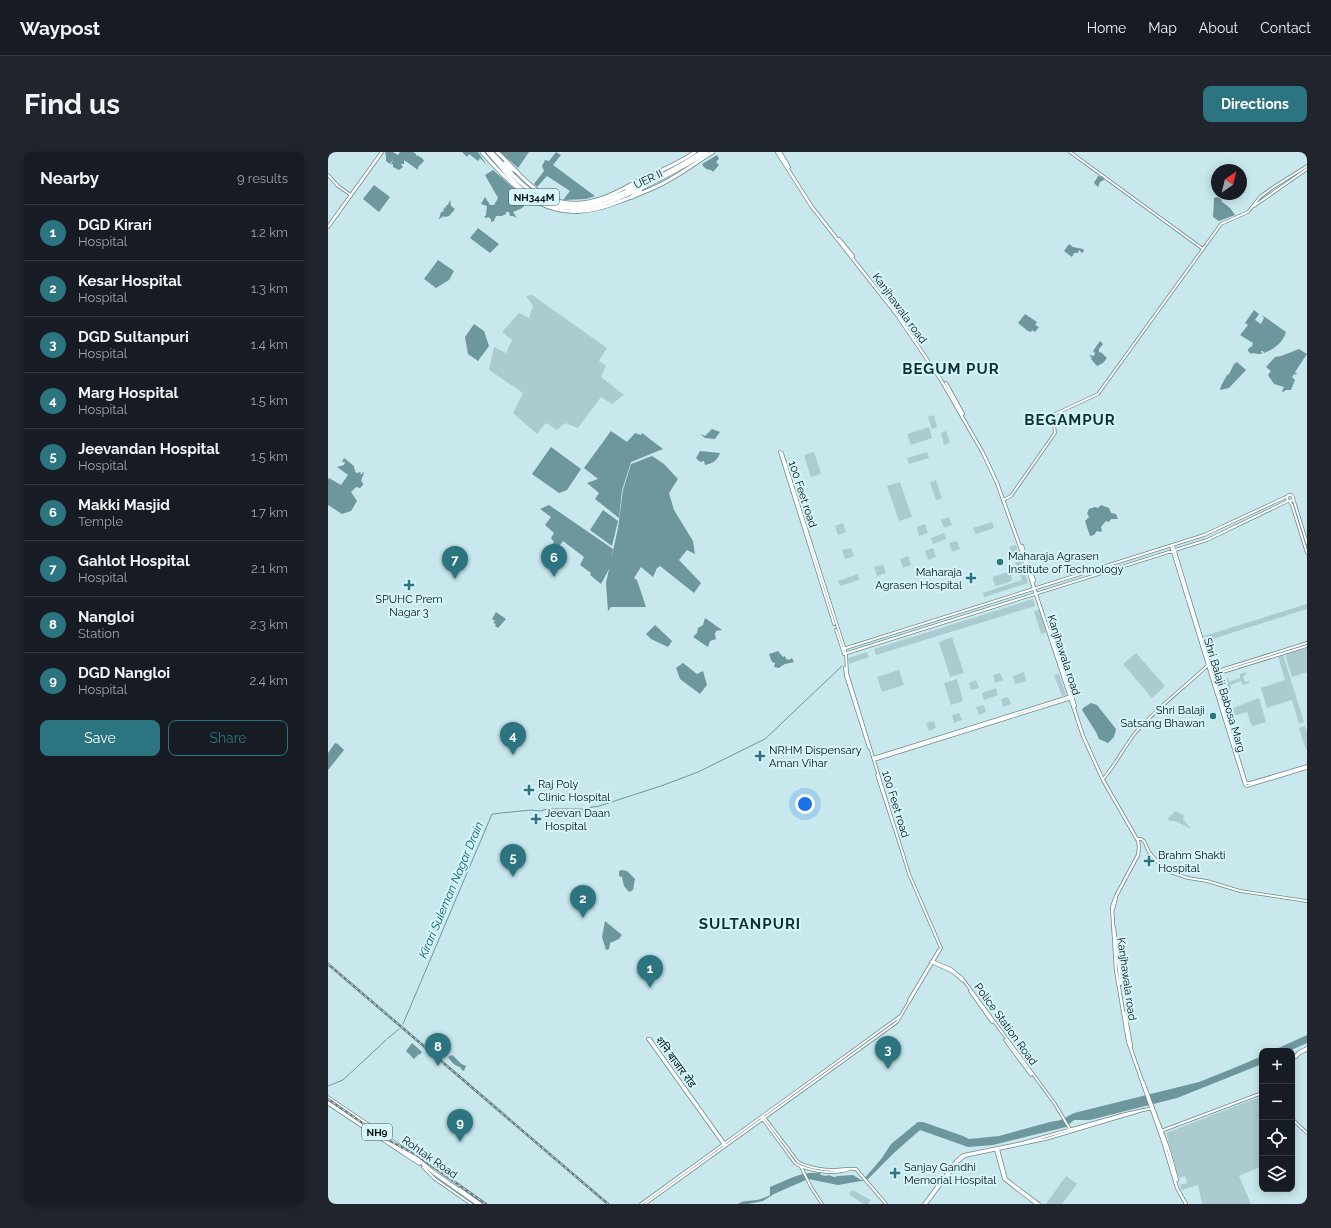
<!DOCTYPE html>
<meta charset="utf-8">
<style>
:root{--surface:#171b24;--page:#20242c;--text:#f1f3f6;--muted:#9ea1a6;--line:#363941;--accent:#2c747f}
body{margin:0;font-family:Raleway,"Noto Sans Devanagari",sans-serif;background:var(--page);color:var(--text)}
.controls{position:absolute;right:12px;bottom:12px;display:grid;overflow:hidden;border-radius:8px;box-shadow:0 2px 10px #0003}
.controls button{width:36px;height:36px;display:grid;place-items:center;padding:0;border:0;border-bottom:1px solid var(--line);background:var(--surface);color:var(--text);font:20px sans-serif}
.compass{position:absolute;left:883px;top:12px;width:36px;height:36px;border-radius:50%;background:var(--surface);box-shadow:0 2px 10px #0003;rotate:35deg}
.you{position:absolute;left:477px;top:652px;width:14px;height:14px;margin:-10px;border:3px solid #fff;border-radius:50%;background:#1a73e8;box-shadow:0 0 0 6px #1a73e833}
.badge{display:grid;place-items:center;width:26px;height:26px;border-radius:50%;background:var(--accent);color:#fff;font-size:13px;font-weight:700}
.pin{position:absolute;translate:-50% -33px;filter:drop-shadow(0 1px 2px #0008)}
.pin::after{content:'';position:absolute;top:21px;width:14px;height:12px;background:inherit;clip-path:polygon(0 0,100% 0,50% 100%)}
.list{margin:0;padding:0;list-style:none}
h2{display:flex;justify-content:space-between;align-items:center;height:52px;margin:0;padding:0 16px;font-size:17px}
h2 small{font-size:13px;font-weight:400;color:var(--muted)}
.list li{display:grid;grid-template-columns:26px 1fr auto;gap:12px;align-items:center;box-sizing:border-box;height:56px;padding:0 16px;border-top:1px solid var(--line)}
.list b{display:block;font-size:15px;white-space:nowrap}
.list p{margin:0;font-size:13px;white-space:nowrap;color:var(--muted)}
.list em{font-size:13px;font-style:normal;color:var(--muted)}
.actions{display:flex;gap:8px;padding:12px 16px}
.actions a{flex:1;padding:9px 0;border:1px solid var(--accent);border-radius:8px;text-align:center;font-size:14px;color:var(--accent)}
.actions .main{background:var(--accent);color:#fff}
.icon{flex:none;width:22px;height:22px;fill:none;stroke:currentColor;stroke-width:2;stroke-linecap:round;stroke-linejoin:round}
.map{position:relative;flex:none;width:979px;height:1052px;overflow:hidden;border-radius:8px}
header{display:flex;align-items:center;gap:24px;box-sizing:border-box;height:56px;padding:0 20px;background:var(--surface);border-bottom:1px solid var(--line)}
header strong{font-size:19px}
nav{display:flex;gap:22px;margin-inline-start:auto;font-size:14px}
.intro{display:flex;align-items:center;justify-content:space-between;box-sizing:border-box;height:96px;padding:0 24px}
h1{margin:0;font-size:28px}
.button{padding:10px 18px;border-radius:8px;background:var(--accent);color:#fff;font-size:14px;font-weight:700}
main{display:flex;gap:24px;padding:0 24px}
aside{flex:1;background:var(--surface);border-radius:8px;box-shadow:0 2px 10px #0003}
.map>svg:first-child{display:block}
.green{fill:#abcbd1}
.water{fill:#6d969d}
.lines{fill:none;stroke-linecap:round;stroke-linejoin:round}
.stream{stroke:#6d969d;stroke-width:1}
.tertiary-casing{stroke:#6a888d;stroke-width:3.5}
.secondary-casing{stroke:#6a888d;stroke-width:4}
.primary-casing{stroke:#6a888d;stroke-width:4.5}
.trunk-casing{stroke:#6a888d;stroke-width:5}
.tertiary{stroke:#fff;stroke-width:2}
.secondary{stroke:#fff;stroke-width:2.5}
.primary{stroke:#fff;stroke-width:3}
.trunk{stroke:#fff;stroke-width:3.5}
.rail-casing{stroke:#677d81;stroke-width:2.5}
.rail{stroke:#d5f5fb;stroke-width:1;stroke-dasharray:3;stroke-linecap:butt}
.poi-dot{fill:#2c747f;stroke:#d5f5fb;stroke-width:1.5}
.labels{text-anchor:middle;stroke-width:4;stroke-linejoin:round;paint-order:stroke}
.shield{fill:#d5f5fb;stroke:#445559;stroke-width:1}
.shield-label{font-size:10px;font-weight:bold;fill:#061113}
.street-label{font-size:11px;fill:#061113;stroke:#d5f5fb}
.poi-label{font-size:11px;fill:#061113;stroke:#d5f5fb;text-anchor:start}
.water-label{font-size:12px;font-style:italic;fill:#08616d;stroke:#d5f5fb}
.district-label{font-size:15px;font-weight:bold;letter-spacing:1px;fill:#0d3035;stroke:#d5f5fb}
</style>
<header>
<strong>Waypost</strong>
<nav><a>Home</a><a>Map</a><a>About</a><a>Contact</a></nav>
</header>
<div class="intro"><h1>Find us</h1><a class="button">Directions</a></div>
<main>
<aside>
<h2>Nearby<small>9 results</small></h2>
<ul class="list">
<li><span class="badge">1</span><div><b>DGD Kirari</b><p>Hospital</p></div><em>1.2 km</em></li>
<li><span class="badge">2</span><div><b>Kesar Hospital</b><p>Hospital</p></div><em>1.3 km</em></li>
<li><span class="badge">3</span><div><b>DGD Sultanpuri</b><p>Hospital</p></div><em>1.4 km</em></li>
<li><span class="badge">4</span><div><b>Marg Hospital</b><p>Hospital</p></div><em>1.5 km</em></li>
<li><span class="badge">5</span><div><b>Jeevandan Hospital</b><p>Hospital</p></div><em>1.5 km</em></li>
<li><span class="badge">6</span><div><b>Makki Masjid</b><p>Temple</p></div><em>1.7 km</em></li>
<li><span class="badge">7</span><div><b>Gahlot Hospital</b><p>Hospital</p></div><em>2.1 km</em></li>
<li><span class="badge">8</span><div><b>Nangloi</b><p>Station</p></div><em>2.3 km</em></li>
<li><span class="badge">9</span><div><b>DGD Nangloi</b><p>Hospital</p></div><em>2.4 km</em></li>
</ul>
<div class="actions"><a class="main">Save</a><a>Share</a></div>
</aside>
<div class="map">
<svg width="979" height="1052" viewBox="0 0 979 1052">
<rect width="100%" height="100%" fill="#c8e8ee"/>
<path class="green" d="M204,143L279,196L271,209L278,214L273,225L296,243L284,252L273,245L250,276L237,271L229,278L218,271L209,282L185,261L195,241L161,218L166,195L178,201L184,188L174,180L191,161L201,166L205,154L198,144Z
M606,263L609,275L604,277L600,265Z
M601,275L604,286L583,293L579,282Z
M618,279L622,291L616,293L613,281Z
M486,300L493,322L483,325L476,303Z
M599,300L601,306L581,312L579,306Z
M608,328L614,347L608,348L602,330Z
M572,330L584,365L571,369L559,334Z
M621,365L624,373L616,376L613,368Z
M664,370L666,376L648,382L645,376Z
M515,371L518,380L510,383L507,374Z
M597,372L600,381L591,384L589,375Z
M616,381L618,387L605,392L603,386Z
M629,389L632,397L624,400L621,391Z
M688,393L700,431L656,445L655,441L694,428L681,395Z
M523,396L526,404L517,407L514,398Z
M605,396L608,405L600,408L597,399Z
M580,404L583,413L575,416L572,407Z
M555,413L558,421L549,424L546,415Z
M688,417L690,421L683,424L684,429L668,434C666,432 664,427 665,425Z
M530,422L531,428L512,434L510,429Z
M705,447L707,454L548,503L546,497Z
M979,452V457L875,490L873,485Z
M711,458L719,480L713,482L706,459Z
M624,485L636,521L622,525L611,490Z
M979,496V520L964,525L957,502Z
M539,500L541,505L521,512L520,506Z
M808,501L837,534L824,546L795,512Z
M955,503L976,570L971,572L964,548L939,556L933,536L957,528L950,504Z
M571,518L576,533L554,540L549,525Z
M696,520L698,529L687,532L685,524Z
M918,520L919,522L915,524L917,530L921,529V531L915,533L913,529L902,533L903,537L896,539V537L899,535L898,529L894,530L893,528L900,526L901,530L912,526V522Z
M672,521L675,528L667,531L665,523Z
M731,522L738,543L734,544L726,523Z
M629,527L635,549L623,553L616,531Z
M648,528L651,536L643,538L641,531Z
M668,536L670,543L656,548L654,541Z
M680,545L683,552L675,555L673,547Z
M931,546L938,570L924,574L919,560L899,566L897,559Z
M656,553L658,560L651,563L648,555Z
M631,561L634,568L626,571L624,563Z
M606,569L608,576L601,579L598,571Z
M977,574L979,579V597L978,598L971,576Z
M847,659L856,663L855,667L863,677L848,669H841L840,666Z
M934,944V1014L911,1024L923,1052H874L870,1033L854,1038L852,1033L859,1031L857,1024L851,1026L838,981Z
M738,1024L749,1032L734,1052H718Z
M524,1038L543,1048L540,1052H535L521,1042Z"/>
<path class="water" d="M58,0H65L70,3L72,0H85L88,2V4L89,3L95,7L96,9L90,15V18L76,8V12H73L75,15L71,18L65,15V12L63,13L65,8L62,12L58,9V4L57,1Z
M134,0H150L159,13L152,6L150,9L141,2L139,5Z
M172,0H201L190,16Z
M228,0L233,3L225,13L267,44L258,47L235,48L242,39L219,24L209,35L206,32L216,19L214,14L217,8L221,9Z
M389,3L391,7L388,10L391,13L385,20L383,18C379,18 376,16 374,12Z
M165,18L198,47C198,56 192,57 185,60L189,66L185,64H182L181,60H178V62L174,64H168L166,69L163,70V67L160,65L158,66L156,65L158,63L159,54L153,52L157,45L162,53H166L170,46L157,23Z
M770,24L775,25L776,28L772,30L770,35L766,31Z
M46,33L62,45L51,60L35,47Z
M890,45L894,48L893,49L902,56L907,63L891,69L885,65L886,48V46Z
M122,48L123,54L127,57L121,64L117,65L115,64L114,66L113,65L112,67H111L113,60L116,59L115,56L116,57L119,53H120Z
M150,76L171,92L162,101L142,86Z
M741,92L745,95L755,97L756,99L754,101L751,98L750,101H746L744,105L736,99Z
M110,108L126,119L121,128L108,136L96,127Z
M926,158L931,162L927,168L933,172L936,166L934,163L958,180C955,191 946,197 936,201L935,199H933L934,202H930L925,201L923,202L920,199V197L924,194L925,191L912,183L920,173L917,171Z
M697,162L709,170L707,173L711,175L707,180L704,178L703,180L700,179L690,171Z
M146,172L156,179L161,194L150,209L140,202L137,185Z
M772,189L775,192L771,197V200L774,201L779,206L775,211L769,214L763,207L764,206L761,203L766,204L767,201L765,199Z
M971,197L979,202L967,220L968,222L970,221L968,223L966,222L964,225L967,228L963,238H958L955,240L954,239L956,235L946,232L940,223L943,219L938,215L947,205L953,204Z
M909,210L918,218L901,236L892,238L893,234L899,223L901,222L906,212Z
M384,277L392,280L387,287L377,286L372,282L377,284Z
M283,279L299,290L307,281L313,283L314,281L335,297L303,310L294,338L291,366L267,347L271,341L259,331L270,327L256,316Z
M223,295L253,317L239,338L231,341L204,322Z
M372,299L392,301C389,309 385,311 377,313L376,309L372,310L368,306Z
M324,304L336,312L350,327L341,341L346,358L365,389L367,402L359,398L351,408L373,431L366,441L332,414L329,416L325,425L313,415L306,426L309,428L318,455H283L280,459L278,431L281,417L273,432L262,423L263,421L252,413L256,405L235,389L228,399L222,395L226,390L223,386L226,381L217,373L223,365L212,357L221,353L285,397L283,408L290,376L295,338L303,312Z
M16,306L26,314V316L28,321L33,320L32,322H34L35,320L36,321L33,329L35,331V333L32,336L28,335L23,340L29,349L23,359L14,362L0,353V327L1,326L13,333L20,323L9,315L16,313L17,310H14Z
M773,353L781,356L783,361L788,362L790,367H783L781,370L778,369L773,375L774,378L773,380L769,379L766,383L762,384L757,369L761,365L759,361L761,357L767,355L770,356Z
M275,358L290,369L284,394L262,378Z
M168,460L178,467L170,476L167,474L168,472L165,471L167,469L164,467Z
M377,466L394,478L388,479L387,482L388,487L382,489L380,495L365,485L369,481L370,476L375,473Z
M327,473L344,489L340,495L323,487L318,482Z
M450,499L455,505L457,504L458,507L461,508L464,506L466,510L457,512L452,515V516L446,515L447,511L444,510L441,502Z
M355,511L369,522L375,519L379,533L372,542L352,527L348,516Z
M763,551L769,553L788,577L786,585L780,591L771,587L768,580L754,558L755,556Z
M7,591L10,592L16,598L0,618V601Z
M294,718L299,719L307,727L305,738L301,740L296,734L294,725L291,724V719Z
M277,769L294,783L291,787L282,791L281,797L278,798L274,785Z
M979,883V891L961,899H944Z
M84,891L94,900L91,903L89,901L90,903L86,907L78,899Z
M124,903C130,907 131,912 138,914L136,919L134,918L132,915C127,914 123,910 120,905Z
M934,904V912L849,946L762,968H746L738,975L665,993L640,995L592,978L567,1000L539,1028L510,1033L480,1027L446,1042L435,1049L420,1052H410C416,1048 422,1049 429,1048C434,1047 438,1045 442,1043V1035C459,1028 474,1019 492,1021L493,1023L499,1024L500,1023L506,1025L510,1024L525,1023L533,1028H535L554,1006L563,992L590,970H595L635,984L641,987L671,984L722,970L733,968L746,961L871,930L906,916Z"/>
<g class="lines">
<path class="stream" d="M75,872L164,662L203,658L212,659L219,657H254L271,654L333,634L370,620L437,587L514,514
M59,887L71,877
M0,934L15,928L58,888"/>
<g class="tertiary-casing">
<path id="tertiary" d="M742,0L875,97
M0,23L10,34L23,43
M926,54L979,17
M454,301L518,501L519,521L581,722L613,796
M454,301L452,300L506,472
M959 346a3 3 0 1 1 6 0a3 3 0 1 1-6 0Z
M965,346L979,391
M677,347L683,344L727,281L725,263L770,242L893,72L920,60L932,45L944,36L979,14
M961,349L964,353L979,401
M845,393L918,631H922L979,614
M843,394L917,633L919,634L979,616
M508,478L516,502
M515,497L876,383L960,344
M516,502L879,388L960,349
M517,516L518,524L541,596
M883,521L979,491
M885,523L979,494
M545,606L743,544
M546,608L744,546
M549,623L576,705
M776,626C788,612 796,595 808,580C830,555 856,536 880,513
M809,687H813L816,689L821,700L833,714L842,720L860,726L879,729L912,739L979,749
M604,809L623,817L634,826L727,952L743,979
M603,810L625,820L635,829
M642,839L664,870
M581,848L611,798
M677,888L703,923
M968,905L972,901L979,898
M964,908L971,900L979,896
M436,965L470,1010C479,1015 494,1018 505,1018C513,1018 520,1016 528,1017L558,1052
M434,966L467,1011C474,1017 497,1021 507,1020C512,1020 517,1019 522,1017
M964,967L979,981
M833,979L934,941
M396,993L320,887H322L397,992
M670,997L678,1027L711,1052
M668,998L676,1027L708,1052
M95,1015L107,1027L143,1052
M473,1015L483,1035L494,1052
M132,1037L153,1052
M313,1052L571,865
M317,1052L569,870L613,796
M596,1052L628,1009L635,1003L694,991L797,962L825,956
M598,1052L630,1010L637,1004L718,987L815,958"/>
</g>
<g class="secondary-casing">
<path id="secondary" d="M449,0L484,55L569,163L613,228L655,301L669,331L695,403L755,584L775,628L810,689L811,695L810,703L788,744L784,755L788,818L800,889L835,989L849,1036L858,1052
M452,0L461,15
M0,75L54,0
M511,87L525,104
M618,231L635,262
M694,394L706,429
M722,479L747,554
M785,757L788,746
M786,776L793,832
M797,861L803,894
M815,930L841,999L849,1028"/>
</g>
<g class="primary-casing">
<path id="primary" d="M154,0C170,19 189,39 211,51C239,65 266,60 293,49C309,43 326,37 341,28C356,20 370,9 385,0
M169,0C185,14 197,32 216,43C245,60 276,48 302,33C309,29 317,26 324,23C339,16 354,9 367,0"/>
</g>
<g class="trunk-casing">
<path id="trunk" d="M160,0C172,13 185,32 200,42C241,68 272,55 312,37C336,25 356,15 379,0
M163,0C179,16 195,37 216,47C248,62 279,48 309,35C332,25 353,14 374,0
M177,11L182,16L188,19
M298,36L315,30
M304,45L312,39
M0,946L87,1005L105,1020L150,1052
M0,951L91,1011"/>
</g>
<use href="#tertiary" class="tertiary"/>
<use href="#secondary" class="secondary"/>
<use href="#primary" class="primary"/>
<use href="#trunk" class="trunk"/>
<g class="rail-casing">
<path id="rail" d="M0,812L280,1052
M0,947L53,984L90,1004L158,1052"/>
</g>
<use href="#rail" class="rail"/>
</g>
<g class="poi-dot">
<circle cx="672" cy="410" r="4"/>
<path d="M641 420h4v4h4v4h-4v4h-4v-4h-4v-4h4z"/>
<path d="M79 427h4v4h4v4h-4v4h-4v-4h-4v-4h4z"/>
<circle cx="885" cy="564" r="4"/>
<path d="M430 598h4v4h4v4h-4v4h-4v-4h-4v-4h4z"/>
<path d="M199 632h4v4h4v4h-4v4h-4v-4h-4v-4h4z"/>
<path d="M206 661h4v4h4v4h-4v4h-4v-4h-4v-4h4z"/>
<path d="M819 703h4v4h4v4h-4v4h-4v-4h-4v-4h4z"/>
<path d="M565 1015h4v4h4v4h-4v4h-4v-4h-4v-4h4z"/>
</g>
<g class="labels">
<g class="shield">
<rect x="181" y="37" width="50" height="16" rx="3"/>
<rect x="34" y="972" width="30" height="16" rx="3"/>
</g>
<g class="shield-label">
<text x="206" y="49">NH344M</text>
<text x="49" y="984">NH9</text>
</g>
<g class="street-label">
<text transform="translate(320 27) rotate(-25)" y="4">UER II</text>
<text transform="translate(572 156) rotate(54)" y="4">Kanjhawala road</text>
<text transform="translate(475 342) rotate(72)" y="4">100 Feet road</text>
<text transform="translate(736 503) rotate(72)" y="4">Kanjhawala road</text>
<text transform="translate(897 543) rotate(73)" y="4">Shri Balaji Babosa Marg</text>
<text transform="translate(568 652) rotate(73)" y="4">100 Feet road</text>
<text transform="translate(799 827) rotate(82)" y="4">Kanjhawala road</text>
<text transform="translate(678 872) rotate(54)" y="4">Police Station Road</text>
<text transform="translate(348 910) rotate(54)" y="4">शनि बाजार रोड</text>
<text transform="translate(102 1005) rotate(35)" y="4">Rohtak Road</text>
</g>
<g class="poi-label">
<text x="680" y="408">Maharaja Agrasen<tspan x="680" dy="13">Institute of Technology</tspan></text>
<text x="634" y="424" text-anchor="end">Maharaja<tspan x="634" dy="13">Agrasen Hospital</tspan></text>
<text x="81" y="451" text-anchor="middle">SPUHC Prem<tspan x="81" dy="13">Nagar 3</tspan></text>
<text x="877" y="562" text-anchor="end">Shri Balaji<tspan x="877" dy="13">Satsang Bhawan</tspan></text>
<text x="441" y="602">NRHM Dispensary<tspan x="441" dy="13">Aman Vihar</tspan></text>
<text x="210" y="636">Raj Poly<tspan x="210" dy="13">Clinic Hospital</tspan></text>
<text x="217" y="665">Jeevan Daan<tspan x="217" dy="13">Hospital</tspan></text>
<text x="830" y="707">Brahm Shakti<tspan x="830" dy="13">Hospital</tspan></text>
<text x="576" y="1019">Sanjay Gandhi<tspan x="576" dy="13">Memorial Hospital</tspan></text>
</g>
<g class="water-label">
<text transform="translate(123 738) rotate(-67)" y="4">Kirari Suleman Nagar Drain</text>
</g>
<g class="district-label">
<text x="623" y="222">BEGUM PUR</text>
<text x="742" y="273">BEGAMPUR</text>
<text x="422" y="777">SULTANPURI</text>
</g>
</g>
</svg>
<div class="controls">
<button>+</button>
<button>−</button>
<button><svg class="icon" aria-label="locate" viewBox="0 0 24 24"><circle cx="12" cy="12" r="6"/><path d="M12 2v4M12 18v4M2 12h4M18 12h4"/></svg></button>
<button><svg class="icon" aria-label="layers" viewBox="0 0 24 24"><path d="M12 4l9 5-9 5-9-5zM3 14l9 5 9-5"/></svg></button>
</div>
<svg class="compass" viewBox="-18 -18 36 36"><path d="M0-13l5 13h-10z" fill="#e53935"/><path d="M0 13l5-13h-10z" fill="#9ea1a6"/></svg>
<div class="you"></div>
<div class="pin badge" style="left:322px;top:836px">1</div>
<div class="pin badge" style="left:255px;top:766px">2</div>
<div class="pin badge" style="left:560px;top:917px">3</div>
<div class="pin badge" style="left:185px;top:603px">4</div>
<div class="pin badge" style="left:185px;top:725px">5</div>
<div class="pin badge" style="left:226px;top:425px">6</div>
<div class="pin badge" style="left:127px;top:427px">7</div>
<div class="pin badge" style="left:110px;top:914px">8</div>
<div class="pin badge" style="left:132px;top:990px">9</div>
</div>
</main>
